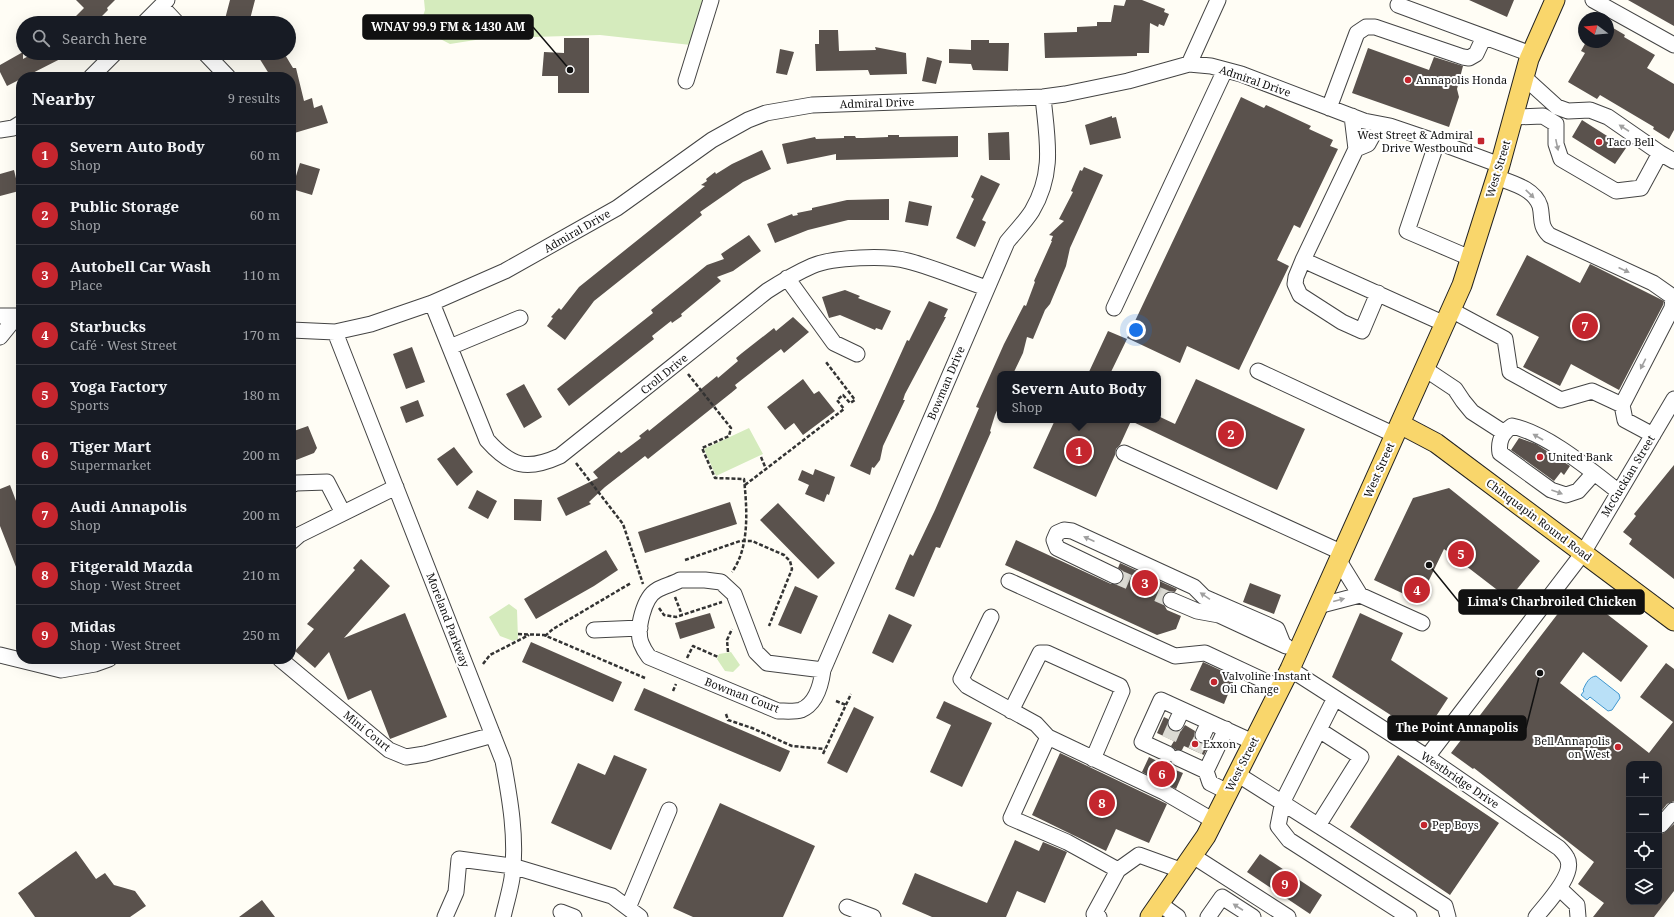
<!DOCTYPE html>
<meta charset="utf-8">
<style>
:root{--surface:#171b24;--page:#242831;--text:#f1f3f6;--muted:#9ea1a6;--line:#363941;--accent:#c4262e}
body{margin:0;font-family:"Noto Serif",serif;background:var(--page);color:var(--text)}
.controls{position:absolute;right:12px;bottom:12px;display:grid;overflow:hidden;border-radius:8px;box-shadow:0 4px 16px #0002}
.controls button{width:36px;height:36px;display:grid;place-items:center;padding:0;border:0;border-bottom:1px solid var(--line);background:var(--surface);color:var(--text);font:20px sans-serif}
.compass{position:absolute;left:1578px;top:12px;width:36px;height:36px;border-radius:50%;background:var(--surface);box-shadow:0 4px 16px #0002;rotate:286deg}
.you{position:absolute;left:1136px;top:330px;width:14px;height:14px;margin:-10px;border:3px solid #fff;border-radius:50%;background:#1a73e8;box-shadow:0 0 0 6px #1a73e833}
.badge{display:grid;place-items:center;width:26px;height:26px;border-radius:50%;background:var(--accent);color:#fff;font-size:13px;font-weight:700}
.pin{position:absolute;translate:-50% -50%;border:2px solid #fff;box-shadow:0 1px 4px #0006}
.popup{position:absolute;left:997px;top:371px;width:164px;height:52px;box-sizing:border-box;display:grid;place-content:center;border-radius:8px;background:var(--surface);filter:drop-shadow(0 1px 3px #0005);font-size:13px;white-space:nowrap;color:var(--muted)}
.popup b{font-size:15px;color:var(--text)}
.popup::after{content:'';position:absolute;left:50%;top:100%;margin-left:-8px;border:8px solid transparent;border-top-color:var(--surface)}
.list{margin:0;padding:0;list-style:none}
h2{display:flex;justify-content:space-between;align-items:center;height:52px;margin:0;padding:0 16px;font-size:17px}
h2 small{font-size:13px;font-weight:400;color:var(--muted)}
.list li{display:grid;grid-template-columns:26px 1fr auto;gap:12px;align-items:center;box-sizing:border-box;height:60px;padding:0 16px;border-top:1px solid var(--line)}
.list b{display:block;font-size:15px;white-space:nowrap}
.list p{margin:0;font-size:13px;white-space:nowrap;color:var(--muted)}
.list em{font-size:13px;font-style:normal;color:var(--muted)}
.icon{flex:none;width:22px;height:22px;fill:none;stroke:currentColor;stroke-width:2;stroke-linecap:round;stroke-linejoin:round}
.map{position:relative;flex:none;width:1674px;height:917px;overflow:hidden}
.search{position:absolute;background:var(--surface);box-shadow:0 4px 16px #0002;left:16px;top:16px;width:280px;height:44px;display:flex;align-items:center;gap:10px;box-sizing:border-box;padding:0 14px;border-radius:22px;color:var(--muted);font-size:15px}
.panel{position:absolute;background:var(--surface);box-shadow:0 4px 16px #0002;left:16px;top:72px;width:280px;height:592px;border-radius:16px}
.map>svg:first-child{display:block}
.green{fill:#d5ebbd}
.water{fill:#b9e0f7;stroke:#3f96cf}
.building{fill:#5a524d}
.lines{fill:none;stroke-linecap:round;stroke-linejoin:round}
.minor-tunnel{stroke:#dbdad3;stroke-width:15;stroke-dasharray:15 8;stroke-linecap:butt}
.minor-casing{stroke:#444;stroke-width:17}
.major-casing{stroke:#222;stroke-width:21}
.path{stroke:#333;stroke-width:2.5;stroke-dasharray:4 2;stroke-linecap:butt}
.minor{stroke:#fff;stroke-width:15}
.major{stroke:#f9d66b;stroke-width:19}
.oneway{fill:#a0a0a0}
.poi-dot{fill:#c4262e;stroke:#fff;stroke-width:1.5}
.labels{text-anchor:middle;stroke-width:4;stroke-linejoin:round;paint-order:stroke}
.poi-label{font-size:11px;fill:#111;stroke:#fff;text-anchor:start}
.street-label{font-size:11px;fill:#111;stroke:#fff}
.leader{fill:none;stroke:#111;stroke-width:1.5}
.callout-dot{fill:#111;stroke:#fff;stroke-width:1.5}
.callout{fill:#111;stroke:#111;stroke-width:1.5}
.callout-label{font-size:12px;text-anchor:middle;font-weight:bold;fill:#fff}
</style>
<div class="map">
<svg width="1674" height="917" viewBox="0 0 1674 917">
<rect width="100%" height="100%" fill="#fffdf5"/>
<path class="green" d="M424,0H706L691,45L600,35L533,37L520,33L450,44L419,28L425,10Z
M749,428L763,454L716,476L704,449Z
M509,604L517,610L518,639L513,641L500,636L489,617Z
M731,652L740,665L733,672L725,671L717,659L719,654Z"/>
<path class="water" d="M1596,676L1619,694L1620,698L1612,710L1608,711L1590,697L1587,700L1581,695L1584,691L1583,690C1586,683 1589,677 1596,676Z"/>
<path class="building" d="M76,0H115L107,8L108,10L95,23H69L84,8Z
M230,0H255L249,23H238L225,19Z
M1126,0H1142L1165,9L1164,12L1169,14L1164,26L1159,24L1158,27L1150,23L1149,53H1137V56L1045,58L1044,33L1077,32V27L1097,26V22H1111L1114,5L1124,6Z
M1469,0H1514L1507,17Z
M1628,0H1674V26Z
M1608,25L1625,35L1624,37L1655,55L1647,68L1674,84V130L1669,139L1653,129L1654,127L1600,95L1597,99L1568,82L1585,53L1581,51L1586,42H1608Z
M819,30H838L839,51L876,50L875,47L906,53L907,74L870,75L868,70L816,71L815,44H819Z
M564,38H589V93H558V76H542L544,52L564,53Z
M971,40H989V43H1009L1008,71L973,70L971,64L949,63V49L971,50Z
M1368,48L1429,70L1434,57L1463,66L1457,89L1459,97L1449,127L1352,93Z
M780,49L794,52L787,75L776,73Z
M23,52V59L34,53H72L7,86L0,72V65Z
M256,53H284L293,68H296L304,101L312,98L314,108L322,105L328,123L291,134V77H271Z
M927,57L942,61L936,84L922,81Z
M1241,97L1264,108L1266,105L1311,126L1309,129L1333,140L1330,146L1338,149L1300,228L1294,225L1277,260L1289,266L1239,370L1187,346L1180,363L1127,338Z
M1112,116V118L1116,117L1121,138L1090,145L1085,125Z
M1582,120L1626,148L1615,164L1572,137Z
M1009,132L1010,160H989L988,133Z
M888,135H899V137L958,136V157L836,160V154L787,164L782,144L815,137L816,139L844,138V136H855L856,138H863L888,137Z
M762,150L771,169L743,182L700,212L702,215L594,301L565,340L547,326L553,318L551,317L559,308L561,310L579,287L705,186L701,185L707,181L706,179L715,172L716,174L732,164Z
M300,163L320,169L312,195L292,189Z
M1084,167L1103,175L1070,248L1066,266L1050,304L1045,310L1033,339L1027,337L1023,353L1013,374H1000V404L995,415L990,431L991,432L940,548L936,547L914,597L895,589L910,554L913,556L935,510L979,408L976,407L1004,344L1024,305L1026,306L1035,282L1034,281L1052,241H1051L1053,236L1049,235L1064,221L1059,219L1073,192L1071,191L1080,170L1082,171Z
M14,170L19,191L0,196V174Z
M981,175L1000,184L982,220L986,222L975,247L956,238L974,199L971,197Z
M889,199V220H848L808,230L775,243L767,224L792,214L793,216L798,215L797,213L812,210V208L847,200Z
M909,201L932,206L928,226L905,222Z
M749,235L761,251L733,271L717,277L721,281L681,314L682,316L672,323L671,321L652,336L654,339L569,406L557,389L653,313L651,310L707,265L724,259L721,254Z
M1527,255L1580,283L1590,264L1664,301L1663,305L1619,390L1571,364L1560,386L1523,367L1539,337L1496,315Z
M845,290L860,296L858,298L891,311L882,330L876,328L875,330L840,315L829,318L822,297Z
M929,301L948,309L944,317H946L905,394L903,400H905L883,446L880,460L874,468L872,467L870,475L850,466L907,340L909,341Z
M793,317L809,332L784,353L781,349L735,385L737,388L731,393L648,459L645,456L605,487L589,502L591,504L566,516L557,498L598,478L593,472L619,451L621,453L641,438L639,436L648,429L649,431L717,376L718,378L738,361L736,358L742,353L774,328L776,331Z
M1108,331L1127,339L1110,374H1088Z
M412,347L425,382L406,389L393,354Z
M803,379L814,394L819,391L835,411L803,435L794,423L785,430L767,407Z
M1196,379L1305,429L1277,490L1131,421L1120,445L1116,449L1115,455L1096,497L1033,468L1055,420H1158V416L1175,424Z
M524,384L542,417L524,428L506,394Z
M418,400L424,416L406,423L400,407Z
M308,426L317,448L314,453L291,462V432Z
M1519,438L1536,444L1570,466L1564,475L1561,472L1554,481L1511,450Z
M454,447L473,472L457,486L437,459Z
M1674,465V579L1629,544L1632,539L1623,532L1636,516L1634,514Z
M815,469L835,477L829,495L827,494L824,502L805,494L809,485L798,480L802,470L813,475Z
M10,485L21,514L20,577L0,526V489Z
M1449,488L1540,561L1509,599L1444,549L1419,601L1374,580L1413,498Z
M477,490L497,501L488,519L468,508Z
M514,499L542,500L541,521L514,520Z
M730,502L737,524L645,553L638,532Z
M778,503L835,563L818,579L760,520Z
M1016,540L1111,584H1120L1123,580V571L1118,568L1120,563L1177,589L1175,592L1170,591L1165,593L1162,601L1167,610L1181,616L1176,629L1157,635L1005,565Z
M606,550L618,570L594,586L536,619L524,599Z
M361,559L390,586L344,638L405,613L447,717L390,739L371,690L348,700L329,652L315,668L295,651L314,629L307,624L355,570L353,568Z
M1250,583L1281,595L1274,614L1243,602Z
M795,586L818,596L801,634L778,625Z
M1576,590L1648,646L1621,682L1583,652L1560,683L1649,753L1673,722L1640,697L1666,663L1674,669V801L1667,804L1659,814V764H1629V902H1659V834L1664,833L1674,824V891L1654,917H1593L1604,903L1578,884L1594,862L1474,768L1473,769L1451,753Z
M710,613L715,628L680,639L675,623Z
M1360,613L1403,633L1391,660L1448,698L1423,736L1332,677Z
M889,614L912,625L893,663L872,653Z
M531,642L622,682L613,702L522,662Z
M1203,662L1235,677L1224,704L1190,690Z
M644,688L790,751L782,769L780,772L634,710Z
M944,701L992,723L962,787L930,772L951,725L936,718Z
M854,707L874,717L847,773L827,763Z
M1164,717L1168,719V728L1173,731H1181L1185,725L1195,731L1194,736L1199,743L1204,744L1211,739L1204,755L1184,746L1182,750H1176L1171,746L1174,741L1157,733Z
M1060,753L1167,804L1149,843L1116,829L1106,851L1032,815Z
M614,755L647,769L611,850L551,823L578,763L605,775Z
M1398,755L1499,823L1450,895L1350,827Z
M1149,757L1163,764L1164,762H1170L1174,766L1173,769L1183,773L1176,789L1142,772Z
M720,803L815,846L783,917H693L673,908Z
M1015,840L1039,851L1043,842L1067,852L1045,903L1017,891L1006,917H932L902,904L915,873L987,903Z
M76,851L96,879L105,873L114,885L135,891L146,906L130,917H35L18,893Z
M1260,854L1322,895L1310,914L1247,872Z
M262,900L275,917H239Z"/>
<g class="lines">
<path class="minor-tunnel" d="M1115,576L1171,600
M1169,739L1176,723
M1195,751L1203,735"/>
<g class="minor-casing">
<path id="minor" d="M1593,0L1674,45
M1398,5L1531,54
M161,6L177,23
M144,23L167,0
M205,53L228,77
M1189,64L1218,0
M91,77L115,53
M686,81L711,0
M1329,108L1357,33L1366,27H1375L1463,57L1469,58L1476,54L1484,37
M1352,116L1356,149L1368,144L1379,124
M1513,117L1543,116L1556,124V144L1561,159L1616,191L1641,188L1660,153L1608,117L1590,110L1568,111L1557,107L1524,77
M0,130L13,128L21,123
M1437,142L1407,231L1470,258
M1356,149L1303,260L1445,324
M1660,153L1674,161
M1496,177C1511,183 1534,188 1540,206C1543,218 1539,225 1549,235L1653,283L1673,297L1672,308L1622,405
M1303,260L1296,277L1295,284L1300,295L1342,322L1362,331L1378,293
M787,278L834,343L857,354
M432,303L487,440C511,467 527,471 560,456L767,291C781,282 796,273 812,266C833,257 886,255 908,261C935,268 960,279 986,288
M1114,308L1225,70
M1451,310L1505,339L1510,372L1561,400L1592,391L1622,405L1625,420L1653,435
M0,316H21
M291,330L335,332L371,324L432,303L505,271L617,208L712,140L748,120L766,113L812,105L1043,97L1065,94L1128,81L1189,64L1211,66L1241,74L1364,121L1390,126L1446,145L1500,165
M335,332L503,761C510,799 517,838 512,878C510,891 506,904 503,917
M0,337L17,316
M450,347L520,318
M1425,369L1455,389L1463,401L1472,412L1503,432
M1258,371L1395,435
M1124,453L1343,553
M1594,473L1578,491L1566,495L1551,490L1500,453C1498,441 1502,433 1512,426C1548,434 1589,469 1619,492
M291,485L296,483L327,482L343,513
M291,542L299,535L396,487
M1339,561L1360,595L1422,623
M1115,576L1057,548L1054,540L1057,533L1064,530L1072,531L1194,587L1204,597L1277,629L1283,644
M680,580H705L721,582L734,594L756,652L767,663L823,670C821,685 816,704 801,710C795,712 785,711 778,711L649,657C646,653 643,648 641,643C636,629 644,597 657,590C664,586 673,584 680,580Z
M1009,581L1175,656L1205,653L1280,688
M1171,600L1197,611L1219,615L1286,646
M1318,606L1360,595
M991,617L961,679L967,686L1036,724L1048,737
M594,630L640,628
M0,655L61,670L95,664L109,659
M280,659L389,750L406,757L425,754L493,735
M1290,669L1427,757L1559,848C1562,851 1565,854 1567,858C1576,874 1546,904 1536,917
M823,670L1007,242C1015,232 1025,222 1032,211C1055,172 1047,139 1043,97
M1335,698L1283,801L1278,826L1289,840L1409,917
M1011,711L1040,653H1047L1120,686L1122,691L1093,759
M1176,723L1182,710
M1319,730L1361,757L1319,824
M1203,735L1209,722
M1168,754L1142,742L1161,700L1253,742
M1427,757L1583,553L1674,399
M1178,758L1206,771L1226,729
M1206,771L1210,783L1228,792
M1237,774L1445,906L1448,917
M1661,825L1674,810
M1193,856L1288,917
M1183,871L1139,855L1118,870L1067,842L1011,818L1048,737L1164,792L1214,821
M1559,888L1577,905L1578,917
M1160,904L1178,917
M847,907L873,917
M628,908L669,810
M561,912L574,917
M445,917L456,892L459,859L512,866L612,896L640,917
M1099,917L1094,914L1118,870
M1208,917L1222,897L1253,917"/>
</g>
<g class="major-casing">
<path id="major" d="M1400,424L1436,443L1674,621
M1150,917L1206,836L1290,669L1462,285L1500,165L1529,59L1555,0"/>
</g>
<path class="path" d="M688,374L731,428L729,436L702,448L715,478L744,479C747,508 750,547 732,572
M761,457L766,469
M576,463L623,524L643,584
M745,485L844,409L837,400L843,395L850,403L855,400L826,362
M685,560L740,541H752L784,555L790,561L792,569L769,626
M675,597L682,615
M659,608L664,615L676,617L722,602
M518,634L544,635L645,678
M545,636L553,629L631,583
M728,652L727,640L732,629
M687,658L693,646L718,657
M483,664L490,655L529,635
M673,691L676,684
M836,701L846,705
M726,714L728,720L752,728L792,746L825,749
M823,754L851,694"/>
<use href="#minor" class="minor"/>
<use href="#major" class="major"/>
</g>
<defs><path id="oneway-solid" d="M-6-.8H1V-3.2L6.5 0L1 3.2V.8H-6Z"/></defs>
<g class="oneway">
<use href="#oneway-solid" transform="translate(1624 128) rotate(-147)"/>
<use href="#oneway-solid" transform="translate(1557 145) rotate(78)"/>
<use href="#oneway-solid" transform="translate(1530 194) rotate(44)"/>
<use href="#oneway-solid" transform="translate(1624 270) rotate(25)"/>
<use href="#oneway-solid" transform="translate(1643 364) rotate(117)"/>
<use href="#oneway-solid" transform="translate(1538 437) rotate(-150)"/>
<use href="#oneway-solid" transform="translate(1557 492) rotate(20)"/>
<use href="#oneway-solid" transform="translate(1089 539) rotate(-156)"/>
<use href="#oneway-solid" transform="translate(1205 596) rotate(-146)"/>
<use href="#oneway-solid" transform="translate(1339 600) rotate(-15)"/>
<use href="#oneway-solid" transform="translate(1238 907) rotate(-147)"/>
</g>
<g class="poi-dot">
<circle cx="1408" cy="80" r="4"/>
<rect x="1477" y="137" width="8" height="8" rx="2"/>
<circle cx="1599" cy="142" r="4"/>
<circle cx="1540" cy="457" r="4"/>
<circle cx="1214" cy="682" r="4"/>
<circle cx="1195" cy="744" r="4"/>
<circle cx="1618" cy="747" r="4"/>
<circle cx="1424" cy="825" r="4"/>
</g>
<g class="labels">
<g class="poi-label">
<text x="1416" y="84">Annapolis Honda</text>
<text x="1473" y="139" text-anchor="end">West Street &amp; Admiral<tspan x="1473" dy="13">Drive Westbound</tspan></text>
<text x="1607" y="146">Taco Bell</text>
<text x="1548" y="461">United Bank</text>
<text x="1222" y="680">Valvoline Instant<tspan x="1222" dy="13">Oil Change</tspan></text>
<text x="1610" y="745" text-anchor="end">Bell Annapolis<tspan x="1610" dy="13">on West</tspan></text>
<text x="1203" y="748">Exxon</text>
<text x="1432" y="829">Pep Boys</text>
</g>
<g class="street-label">
<text transform="translate(1255 81) rotate(19)" y="4">Admiral Drive</text>
<text transform="translate(877 103) rotate(-2)" y="4">Admiral Drive</text>
<text transform="translate(1498 169) rotate(-73)" y="4">West Street</text>
<text transform="translate(577 231) rotate(-30)" y="4">Admiral Drive</text>
<text transform="translate(664 374) rotate(-39)" y="4">Croll Drive</text>
<text transform="translate(946 383) rotate(-67)" y="4">Bowman Drive</text>
<text transform="translate(1379 470) rotate(-66)" y="4">West Street</text>
<text transform="translate(1628 476) rotate(-59)" y="4">McGuckian Street</text>
<text transform="translate(1539 520) rotate(37)" y="4">Chinquapin Round Road</text>
<text transform="translate(448 620) rotate(69)" y="4">Moreland Parkway</text>
<text transform="translate(742 695) rotate(21)" y="4">Bowman Court</text>
<text transform="translate(367 731) rotate(39)" y="4">Mini Court</text>
<text transform="translate(1242 764) rotate(-63)" y="4">West Street</text>
<text transform="translate(1460 780) rotate(34)" y="4">Westbridge Drive</text>
</g>
</g>
<path class="leader" d="M570 70L533 27M1429 565L1459 602M1540 673L1526 728"/>
<g class="callout-dot">
<circle cx="570" cy="70" r="4"/>
<circle cx="1429" cy="565" r="4"/>
<circle cx="1540" cy="673" r="4"/>
</g>
<g class="callout">
<rect x="363" y="15" width="170" height="24" rx="4"/>
<rect x="1459" y="590" width="185" height="24" rx="4"/>
<rect x="1388" y="716" width="138" height="24" rx="4"/>
</g>
<g class="callout-label">
<text x="448" y="31">WNAV 99.9 FM &amp; 1430 AM</text>
<text x="1552" y="606">Lima's Charbroiled Chicken</text>
<text x="1457" y="732">The Point Annapolis</text>
</g>
</svg>
<div class="controls">
<button>+</button>
<button>−</button>
<button><svg class="icon" aria-label="locate" viewBox="0 0 24 24"><circle cx="12" cy="12" r="6"/><path d="M12 2v4M12 18v4M2 12h4M18 12h4"/></svg></button>
<button><svg class="icon" aria-label="layers" viewBox="0 0 24 24"><path d="M12 4l9 5-9 5-9-5zM3 14l9 5 9-5"/></svg></button>
</div>
<svg class="compass" viewBox="-18 -18 36 36"><path d="M0-13l5 13h-10z" fill="#e53935"/><path d="M0 13l5-13h-10z" fill="#9ea1a6"/></svg>
<div class="you"></div>
<div class="pin badge" style="left:1079px;top:451px">1</div>
<div class="popup"><b>Severn Auto Body</b>Shop</div>
<div class="pin badge" style="left:1231px;top:434px">2</div>
<div class="pin badge" style="left:1145px;top:583px">3</div>
<div class="pin badge" style="left:1417px;top:590px">4</div>
<div class="pin badge" style="left:1461px;top:554px">5</div>
<div class="pin badge" style="left:1162px;top:774px">6</div>
<div class="pin badge" style="left:1585px;top:326px">7</div>
<div class="pin badge" style="left:1102px;top:803px">8</div>
<div class="pin badge" style="left:1285px;top:884px">9</div>
<div class="search"><svg class="icon" aria-label="search" viewBox="0 0 24 24"><circle cx="10" cy="10" r="6"/><path d="M15 15l6 6"/></svg>Search here</div>
<section class="panel">
<h2>Nearby<small>9 results</small></h2>
<ul class="list">
<li><span class="badge">1</span><div><b>Severn Auto Body</b><p>Shop</p></div><em>60 m</em></li>
<li><span class="badge">2</span><div><b>Public Storage</b><p>Shop</p></div><em>60 m</em></li>
<li><span class="badge">3</span><div><b>Autobell Car Wash</b><p>Place</p></div><em>110 m</em></li>
<li><span class="badge">4</span><div><b>Starbucks</b><p>Café · West Street</p></div><em>170 m</em></li>
<li><span class="badge">5</span><div><b>Yoga Factory</b><p>Sports</p></div><em>180 m</em></li>
<li><span class="badge">6</span><div><b>Tiger Mart</b><p>Supermarket</p></div><em>200 m</em></li>
<li><span class="badge">7</span><div><b>Audi Annapolis</b><p>Shop</p></div><em>200 m</em></li>
<li><span class="badge">8</span><div><b>Fitgerald Mazda</b><p>Shop · West Street</p></div><em>210 m</em></li>
<li><span class="badge">9</span><div><b>Midas</b><p>Shop · West Street</p></div><em>250 m</em></li>
</ul>
</section>
</div>
